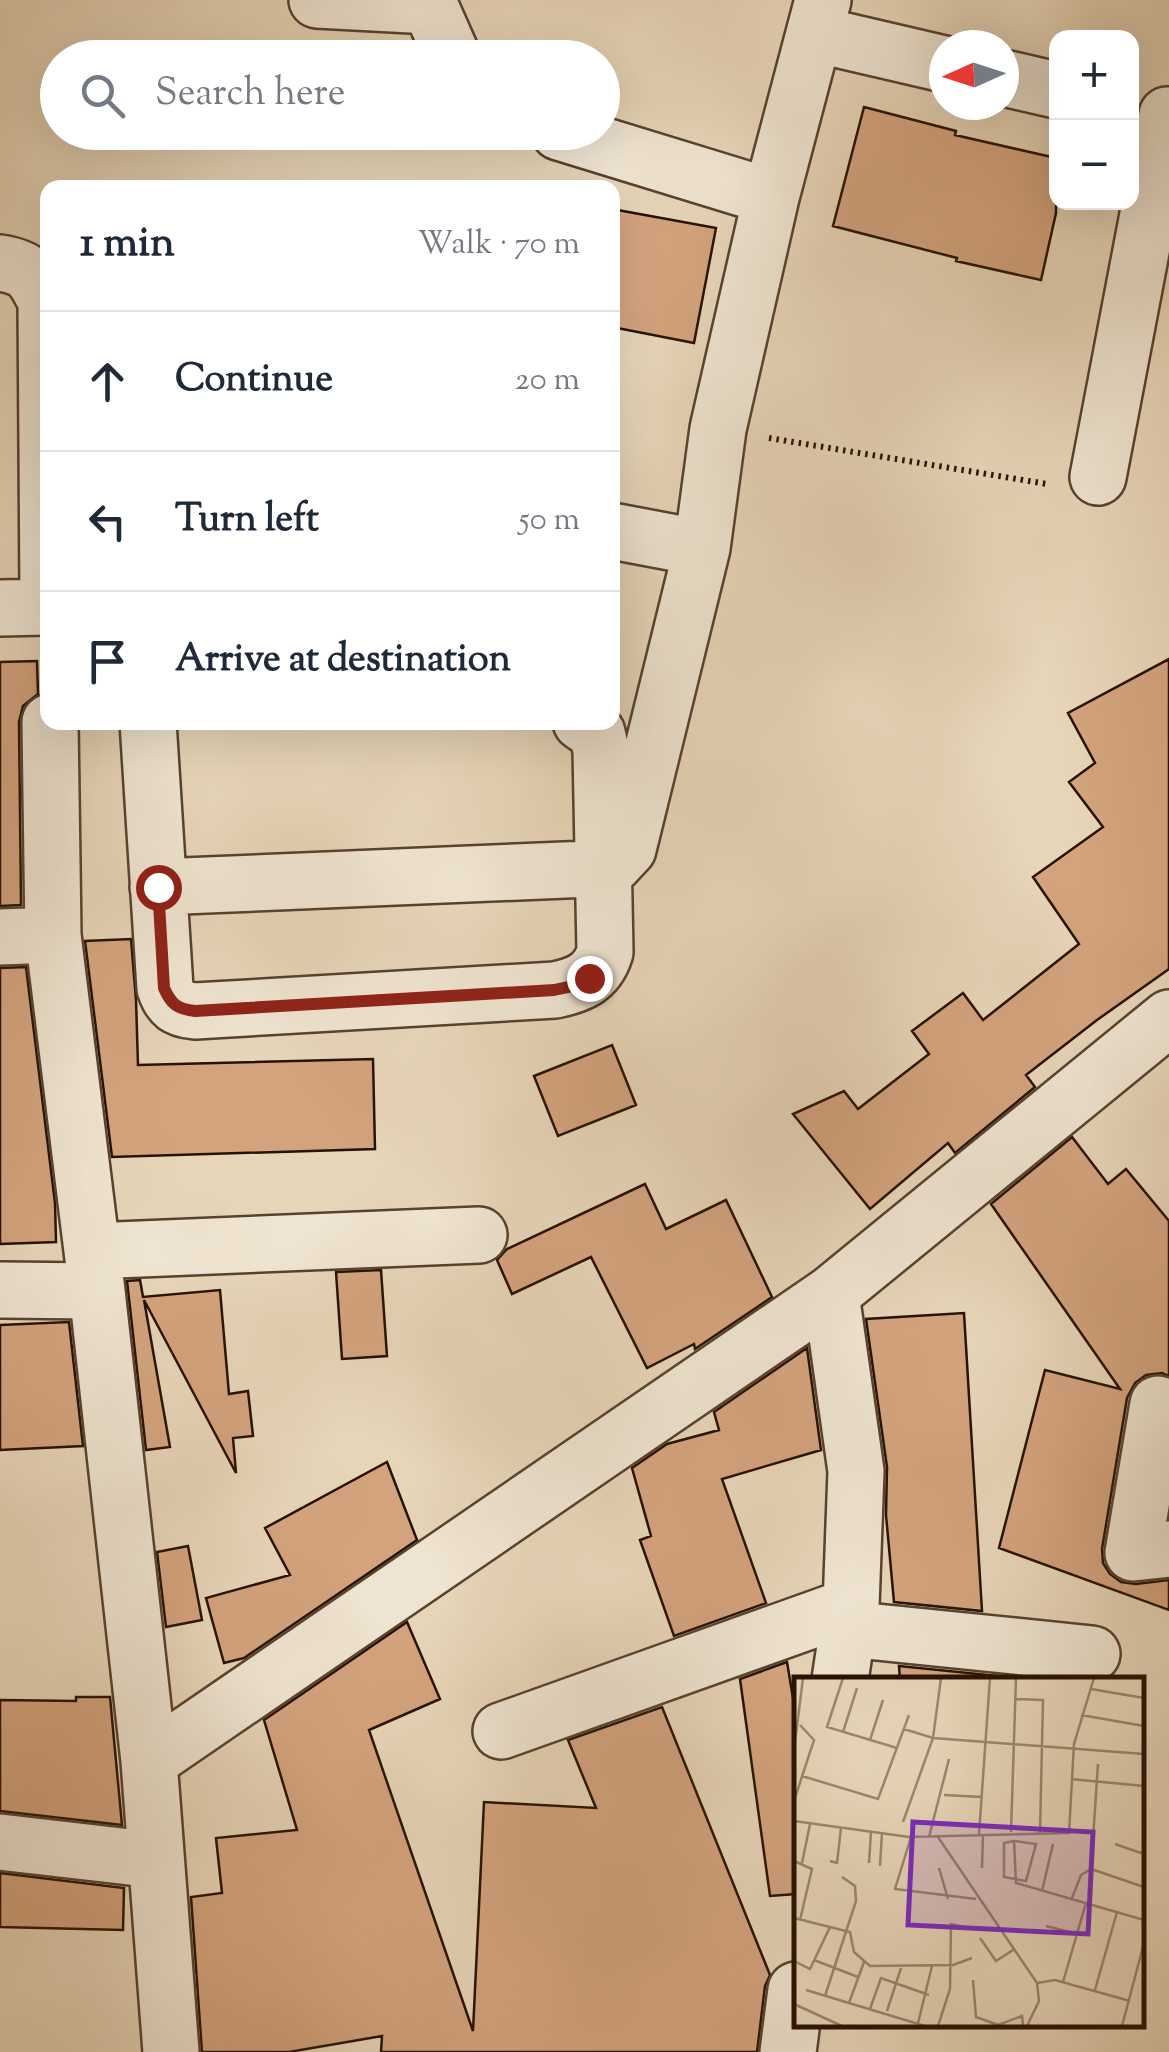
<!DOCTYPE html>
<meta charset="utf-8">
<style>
:root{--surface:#fff;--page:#f6f6f7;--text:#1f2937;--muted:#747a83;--line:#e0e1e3}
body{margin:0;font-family:"Sorts Mill Goudy",serif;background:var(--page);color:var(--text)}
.controls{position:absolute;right:30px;top:30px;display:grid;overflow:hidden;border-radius:20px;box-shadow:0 10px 40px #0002}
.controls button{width:90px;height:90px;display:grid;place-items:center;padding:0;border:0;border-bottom:2px solid var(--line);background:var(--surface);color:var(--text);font:50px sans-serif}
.compass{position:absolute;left:929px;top:30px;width:90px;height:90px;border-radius:50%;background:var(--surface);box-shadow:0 10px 40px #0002;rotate:267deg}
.stop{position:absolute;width:30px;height:30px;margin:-22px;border:8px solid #8f2418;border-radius:50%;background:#fff}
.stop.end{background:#8f2418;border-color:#fff;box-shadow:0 2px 10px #0008}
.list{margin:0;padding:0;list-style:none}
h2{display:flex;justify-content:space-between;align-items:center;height:130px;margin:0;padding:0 40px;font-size:42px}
h2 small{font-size:32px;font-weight:400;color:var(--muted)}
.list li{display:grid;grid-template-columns:65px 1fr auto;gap:30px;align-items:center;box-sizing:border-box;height:140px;padding:0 40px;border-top:2px solid var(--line)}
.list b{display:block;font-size:38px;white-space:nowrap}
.list em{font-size:32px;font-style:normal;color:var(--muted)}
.icon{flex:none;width:55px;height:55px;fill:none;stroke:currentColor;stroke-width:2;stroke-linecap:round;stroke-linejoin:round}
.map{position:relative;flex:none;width:1169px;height:2052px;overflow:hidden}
.search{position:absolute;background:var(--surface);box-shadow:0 10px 40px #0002;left:40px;top:40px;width:580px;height:110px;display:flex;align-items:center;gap:25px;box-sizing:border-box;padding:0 35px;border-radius:55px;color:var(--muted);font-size:38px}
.panel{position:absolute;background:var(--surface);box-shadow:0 10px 40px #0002;left:40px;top:180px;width:580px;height:550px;border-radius:20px}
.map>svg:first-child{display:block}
.building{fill:#d3a37e;stroke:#271101;stroke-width:2.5}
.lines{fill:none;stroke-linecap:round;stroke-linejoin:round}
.minor-casing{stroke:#57422f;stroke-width:60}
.path{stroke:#271101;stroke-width:6;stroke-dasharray:2.5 5;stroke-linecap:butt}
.minor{stroke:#efe4d1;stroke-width:55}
.route{stroke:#8f2418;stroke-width:12}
.inset-road{fill:none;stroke:#9a876f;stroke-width:2.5}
.view{fill:#7b2cbf;fill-opacity:0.15;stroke:#7b2cbf;stroke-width:5}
.inset-edge{fill:none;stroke:#271101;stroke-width:5}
</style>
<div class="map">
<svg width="1169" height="2052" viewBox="0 0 1169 2052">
<rect width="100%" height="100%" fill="#e7d5b8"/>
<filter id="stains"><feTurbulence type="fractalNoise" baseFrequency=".002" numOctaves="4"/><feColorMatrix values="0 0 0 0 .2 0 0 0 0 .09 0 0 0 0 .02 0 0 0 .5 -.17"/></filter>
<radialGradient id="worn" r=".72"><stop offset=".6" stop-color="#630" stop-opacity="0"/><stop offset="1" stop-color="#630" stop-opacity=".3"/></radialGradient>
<path class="building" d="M864,107L956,131L955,135L1056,158V213L1041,280L956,261L957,258L833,226Z
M612,209L716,228L694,343L612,327Z
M1169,659V969L1097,1020L1026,1075L1035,1087L955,1153L948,1143L870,1209L793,1114L844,1091L858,1109L929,1054L912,1031L963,993L983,1020L1079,944L1033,877L1103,827L1069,782L1095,763L1068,713Z
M37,661L38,694L23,706L19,722L21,905L0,906V662Z
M131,939L136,1000L138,1065L373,1059L375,1149L112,1157L85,941Z
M26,967L55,1203L56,1242L0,1244V968Z
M612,1045L636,1105L558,1136L534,1076Z
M1072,1137L1108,1184L1126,1169L1169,1221V1376L1162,1373L1146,1375L1135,1383L1127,1398L1102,1549L1103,1563L1110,1574L1121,1582L1136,1584L1169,1580V1610L999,1548L1045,1370L1120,1389L991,1204Z
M645,1184L666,1229L726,1200L772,1297L695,1349L694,1344L647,1368L591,1257L512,1294L497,1260L507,1249Z
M381,1270L387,1356L342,1359L336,1272Z
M140,1280L143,1297L220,1290L229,1394L248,1391L253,1436L233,1438L236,1473L144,1300L170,1447L146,1450L127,1281Z
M964,1313L982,1611L894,1602L886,1515L887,1467L866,1319Z
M69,1322L83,1446L0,1450V1325Z
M807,1348L821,1450L722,1479L766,1603L674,1636L640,1540L651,1536L632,1468L667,1444L719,1430L714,1412Z
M387,1462L417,1540L244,1658L224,1663L206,1598L290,1575L265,1528Z
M188,1546L202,1620L166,1627L157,1552Z
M407,1622L440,1699L369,1730L473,2031L484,1802L596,1808L568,1740L662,1707L770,1975L765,1986L757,2052H381L382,2036L289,2052H202L191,1897L222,1893L216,1838L297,1830L264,1720Z
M787,1662L796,1716V1894L770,1896L740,1679Z
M899,1666L1008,1677L1007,1680H900Z
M76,1697H110L122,1825L0,1811V1700L76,1701Z
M0,1873L124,1888L123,1930L0,1927Z"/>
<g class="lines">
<g class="minor-casing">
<path id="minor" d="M317,0L430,6L453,58
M815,34L944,64
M1004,78L1056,90
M559,132L771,197
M0,263C30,268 33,276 46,301L48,597
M1098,477L1167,115
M612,531L702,548
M0,608L48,607
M50,722L53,935L97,1291L149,1761L171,2052
M148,722L165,988C171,1005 177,1009 195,1011L555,990C579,985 597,978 605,952L601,750L597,733L581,722
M158,887L589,869L613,865L628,849L702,548L718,429L771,197L823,0
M0,937L53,935
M92,1251L479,1235
M0,1290L97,1291
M831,1294L856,1471L851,1606L840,1680
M1158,1404L1133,1553L1169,1549
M847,1629L1092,1654
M501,1731L851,1606
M149,1761L831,1294L1169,1018
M0,1842L156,1860
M788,2052L796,1990"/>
</g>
<path class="path" d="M769,438L1047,484"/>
<use href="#minor" class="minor"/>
</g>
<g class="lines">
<path class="route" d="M158,887L164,988C171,1004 177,1009 195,1011L554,990L573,986L589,978"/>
</g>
<g transform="translate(794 1677)">
<rect width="350" height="350" fill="#e7d5b8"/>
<path class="inset-road" d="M49,1L33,50L103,71M297,12L350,21M221,22L249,23L246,156M287,38L350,49M110,52L139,61L350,77M49,55L63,11M76,63L89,23M0,73L9,1M8,99L84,122L115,38M277,102L350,109M150,118L188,120M0,124L20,63L6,48M0,144L115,160L275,156L280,67L300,1M109,145L139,61L147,1M217,155L222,1M185,157L196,1M117,160L101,212L182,222M135,160L155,82M144,160L243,306L245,324L233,349M220,164L222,206L350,243M220,164L242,167L232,204L210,200V166ZM321,167L350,177M0,184L18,192L6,243M36,184L43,186L47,151M8,186L16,147M75,186L77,155M86,189L88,156M145,191L154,222M188,191L189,157M297,192L350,210M248,214L259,167M278,221L287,198L297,192L304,87M0,241L56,255L60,275L76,289L159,288L178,281M252,249L284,257M186,261L202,284L219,273M20,283L64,300M0,284L16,292L36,250M179,303L182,340L204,348L228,339L229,348M269,305L292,226M243,306L261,303L336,324M12,313L131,349M301,313L323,235M31,319L62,224L61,209L48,200M55,326L70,285M0,327L48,349M76,332L87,301L135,318M93,334L107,291M124,346L138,289M144,349L156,312L157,247L170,250M328,349L350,266"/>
<path class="view" d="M119,145L299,155L294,257L114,248Z"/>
<rect width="350" height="350" class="inset-edge"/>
</g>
<rect width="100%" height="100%" filter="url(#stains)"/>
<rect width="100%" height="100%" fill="url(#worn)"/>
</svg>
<div class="controls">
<button>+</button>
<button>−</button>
</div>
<svg class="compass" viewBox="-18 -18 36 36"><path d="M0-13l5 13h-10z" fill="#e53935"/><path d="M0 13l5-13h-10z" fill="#747a83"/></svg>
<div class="stop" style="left:158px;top:887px"></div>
<div class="stop end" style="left:589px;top:978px"></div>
<div class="search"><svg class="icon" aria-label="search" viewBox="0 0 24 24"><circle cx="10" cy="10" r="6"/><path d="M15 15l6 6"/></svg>Search here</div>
<section class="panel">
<h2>1 min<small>Walk · 70 m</small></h2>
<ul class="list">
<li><svg class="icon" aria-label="ahead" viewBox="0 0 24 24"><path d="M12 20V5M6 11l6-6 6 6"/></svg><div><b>Continue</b></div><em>20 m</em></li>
<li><svg class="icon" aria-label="left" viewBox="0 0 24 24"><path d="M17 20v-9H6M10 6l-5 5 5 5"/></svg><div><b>Turn left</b></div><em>50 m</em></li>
<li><svg class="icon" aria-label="arrive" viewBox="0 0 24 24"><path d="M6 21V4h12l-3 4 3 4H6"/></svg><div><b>Arrive at destination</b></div></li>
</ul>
</section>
</div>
